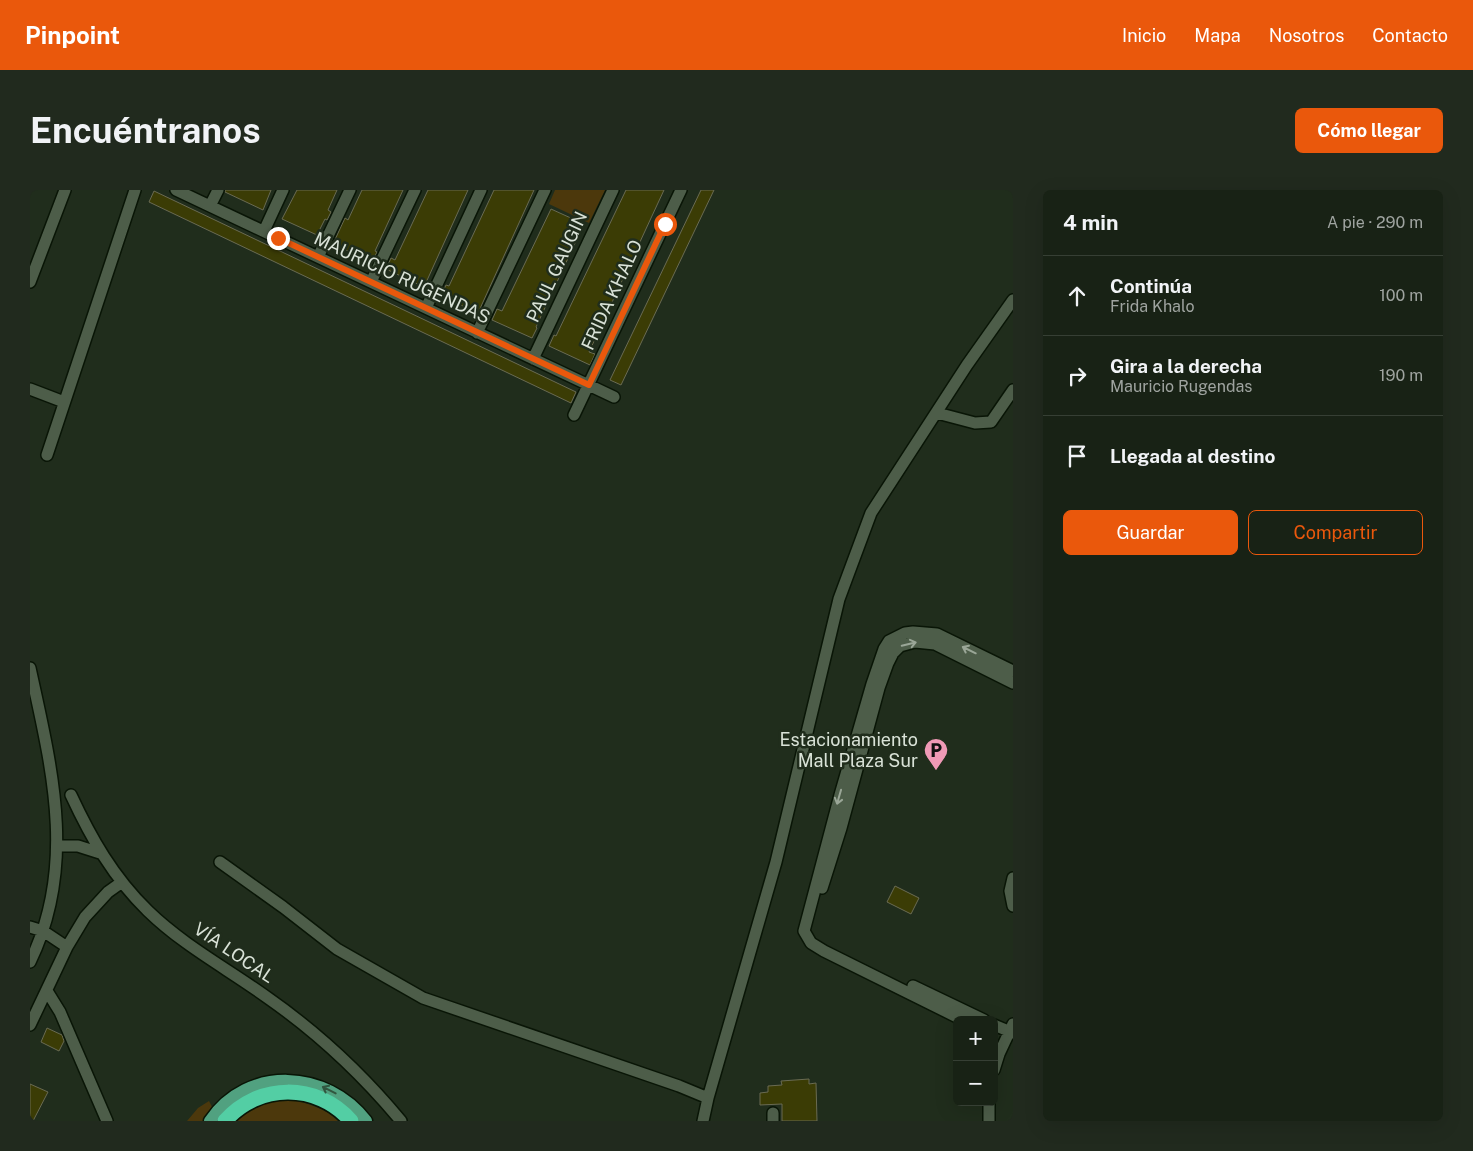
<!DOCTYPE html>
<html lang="es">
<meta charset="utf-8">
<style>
:root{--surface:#182215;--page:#212a1e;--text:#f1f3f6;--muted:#9fa4a0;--line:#363f34;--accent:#ea580c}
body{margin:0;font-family:"Public Sans",sans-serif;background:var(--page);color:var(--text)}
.controls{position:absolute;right:15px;bottom:15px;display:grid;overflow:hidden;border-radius:8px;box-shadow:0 5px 20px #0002}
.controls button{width:45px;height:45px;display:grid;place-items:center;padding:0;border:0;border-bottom:1px solid var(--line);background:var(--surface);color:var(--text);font:25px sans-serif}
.stop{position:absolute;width:15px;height:15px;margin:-11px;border:4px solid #ea580c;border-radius:50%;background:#fff}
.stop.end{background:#ea580c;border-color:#fff;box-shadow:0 1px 5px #0008}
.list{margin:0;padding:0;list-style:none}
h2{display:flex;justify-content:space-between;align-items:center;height:65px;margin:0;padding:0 20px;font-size:21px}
h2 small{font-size:16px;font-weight:400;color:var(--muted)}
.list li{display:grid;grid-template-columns:32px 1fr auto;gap:15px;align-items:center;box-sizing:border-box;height:80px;padding:0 20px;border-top:1px solid var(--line)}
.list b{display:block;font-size:19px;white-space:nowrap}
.list p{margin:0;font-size:16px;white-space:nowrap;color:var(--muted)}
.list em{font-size:16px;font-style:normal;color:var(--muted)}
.actions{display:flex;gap:10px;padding:15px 20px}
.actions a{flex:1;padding:11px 0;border:1px solid var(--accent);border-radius:8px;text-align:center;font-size:18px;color:var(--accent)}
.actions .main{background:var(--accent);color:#fff}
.icon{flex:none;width:28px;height:28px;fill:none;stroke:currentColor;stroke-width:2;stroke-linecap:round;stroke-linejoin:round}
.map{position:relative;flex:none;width:983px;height:931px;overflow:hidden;border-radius:8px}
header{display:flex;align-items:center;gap:30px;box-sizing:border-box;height:70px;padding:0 25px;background:var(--accent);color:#fff}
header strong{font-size:24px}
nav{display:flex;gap:28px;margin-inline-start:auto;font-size:18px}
.intro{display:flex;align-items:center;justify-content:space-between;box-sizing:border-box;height:120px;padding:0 30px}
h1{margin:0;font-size:35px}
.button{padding:12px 22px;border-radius:8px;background:var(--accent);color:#fff;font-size:18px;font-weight:700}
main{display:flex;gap:30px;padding:0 30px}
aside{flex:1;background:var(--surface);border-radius:8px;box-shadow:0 5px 20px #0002}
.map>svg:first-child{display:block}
.green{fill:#4c380c}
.building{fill:#3b3c05;stroke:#6a6b53}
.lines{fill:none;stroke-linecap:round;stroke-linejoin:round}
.minor-casing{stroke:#091506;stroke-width:14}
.major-casing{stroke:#091506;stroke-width:15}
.highway-casing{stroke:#091506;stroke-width:18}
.minor{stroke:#4d5d49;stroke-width:11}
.major{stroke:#51a180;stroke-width:12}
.highway{stroke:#53cea4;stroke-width:15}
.oneway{stroke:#9aa697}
.oneway2{stroke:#31563f}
.route{stroke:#ea580c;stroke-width:6}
.labels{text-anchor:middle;stroke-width:5;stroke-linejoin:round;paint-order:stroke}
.street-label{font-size:18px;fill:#d9e2d7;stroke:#202d1c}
.poi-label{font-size:18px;fill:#d9e2d7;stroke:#202d1c;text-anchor:end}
</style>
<header>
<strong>Pinpoint</strong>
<nav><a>Inicio</a><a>Mapa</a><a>Nosotros</a><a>Contacto</a></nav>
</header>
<div class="intro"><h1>Encuéntranos</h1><a class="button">Cómo llegar</a></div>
<main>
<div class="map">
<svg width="983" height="931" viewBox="0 0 983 931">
<rect width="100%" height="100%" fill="#202d1c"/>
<path class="green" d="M525,0H575L559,33L519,14Z
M260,909C278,914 294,917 308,931H203C225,917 234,911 260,909Z
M179,911L183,919L176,931H157L168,918Z"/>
<path class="building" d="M195,0H241L233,20L195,2Z
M267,0H307L298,20L301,22L297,30L295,29L287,45L252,29Z
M332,0H373L345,61L347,62L342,72L303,54L315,28L318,30Z
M398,0H438L394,97L356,79L361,68L365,70Z
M464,0H504L448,123L411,106L416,95L419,96Z
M596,0H634L559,162L565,164L560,175L519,156L524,145L526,146Z
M671,0H684L591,195L580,190Z
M124,1L546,202L541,213L119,12Z
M521,19L554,34L506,137L507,138L502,148L462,130L467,119L472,121Z
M865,696L889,708L881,724L857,712Z
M17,838L32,845L34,851L29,861L11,852Z
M779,889V894L786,893L787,931H752V914L730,915V903L738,902V896L752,895L751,891Z
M0,894L18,902L3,931H0Z"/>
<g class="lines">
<g class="minor-casing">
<path id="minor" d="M146,0L584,207
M180,16L188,0
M234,41L253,0
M288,67L320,0
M0,92L35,0
M341,92L385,0
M396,118L451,0
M447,143L515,0
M503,169L583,0
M0,199L34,212
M907,223L945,233L961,232L983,200
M544,225L651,0
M17,265L105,0
M0,478C22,579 47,675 0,772
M41,605C61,648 83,687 118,721C154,756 198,779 238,808C288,843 332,884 371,931
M28,656H48L70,663
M190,672L253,717L307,759L393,808L649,896L678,908
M983,688L980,701L983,716
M792,698L811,638L849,498L858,473L863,463L870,456L885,452L905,454L983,493
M0,737L13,741L37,757
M883,796L954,830
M17,801L30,822L77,931
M933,830L794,761L781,753L774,741L810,605L842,494L854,459L859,451L875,443L883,442L907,444L983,481
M0,835L37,757L55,727L78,702L92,692
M964,835L983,843
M964,880L969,864L983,834
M743,923V931
M673,931L678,908L746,672L809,409L841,323L937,175L983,110
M959,931V912"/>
</g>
<g class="major-casing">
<path id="major" d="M180,931C218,875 297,880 336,931"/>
</g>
<g class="highway-casing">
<path id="highway" d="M195,931C228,893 287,892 321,931"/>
</g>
<use href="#minor" class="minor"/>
<use href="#major" class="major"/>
<use href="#highway" class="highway"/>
</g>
<defs><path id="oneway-shaft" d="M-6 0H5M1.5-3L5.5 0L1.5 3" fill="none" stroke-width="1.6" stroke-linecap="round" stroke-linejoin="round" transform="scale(1.25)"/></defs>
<g class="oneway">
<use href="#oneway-shaft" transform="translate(879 454) rotate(-14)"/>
<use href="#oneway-shaft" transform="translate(939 460) rotate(-154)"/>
<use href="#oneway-shaft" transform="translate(809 607) rotate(106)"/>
</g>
<use class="oneway2" href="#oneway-shaft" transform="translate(299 900) rotate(-153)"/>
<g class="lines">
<path class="route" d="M248,48L559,195L635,34"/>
</g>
<defs>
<g id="parking-pin" transform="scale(1.25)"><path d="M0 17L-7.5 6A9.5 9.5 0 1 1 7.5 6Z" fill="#f09ab6" stroke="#202d1c"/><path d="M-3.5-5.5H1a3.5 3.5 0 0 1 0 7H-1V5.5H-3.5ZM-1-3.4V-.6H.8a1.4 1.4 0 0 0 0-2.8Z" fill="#111"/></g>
</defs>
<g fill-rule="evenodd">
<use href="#parking-pin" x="906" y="560"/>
</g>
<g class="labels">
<g class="street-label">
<text transform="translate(527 77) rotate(-65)" y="6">PAUL GAUGIN</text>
<text transform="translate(372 88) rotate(25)" y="6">MAURICIO RUGENDAS</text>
<text transform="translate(582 105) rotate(-65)" y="6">FRIDA KHALO</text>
<text transform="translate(204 763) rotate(34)" y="6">VÍA LOCAL</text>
</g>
<g class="poi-label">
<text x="888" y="556">Estacionamiento<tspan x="888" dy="21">Mall Plaza Sur</tspan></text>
</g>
</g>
</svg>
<div class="controls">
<button>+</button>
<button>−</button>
</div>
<div class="stop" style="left:635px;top:34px"></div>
<div class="stop end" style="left:248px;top:48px"></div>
</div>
<aside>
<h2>4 min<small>A pie · 290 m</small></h2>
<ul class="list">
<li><svg class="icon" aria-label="ahead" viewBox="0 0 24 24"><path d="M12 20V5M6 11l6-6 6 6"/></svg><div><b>Continúa</b><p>Frida Khalo</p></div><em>100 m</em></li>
<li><svg class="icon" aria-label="right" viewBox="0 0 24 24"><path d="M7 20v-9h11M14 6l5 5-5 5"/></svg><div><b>Gira a la derecha</b><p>Mauricio Rugendas</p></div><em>190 m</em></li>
<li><svg class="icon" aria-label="arrive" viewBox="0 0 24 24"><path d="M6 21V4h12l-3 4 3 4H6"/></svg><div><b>Llegada al destino</b></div></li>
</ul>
<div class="actions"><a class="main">Guardar</a><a>Compartir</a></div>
</aside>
</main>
